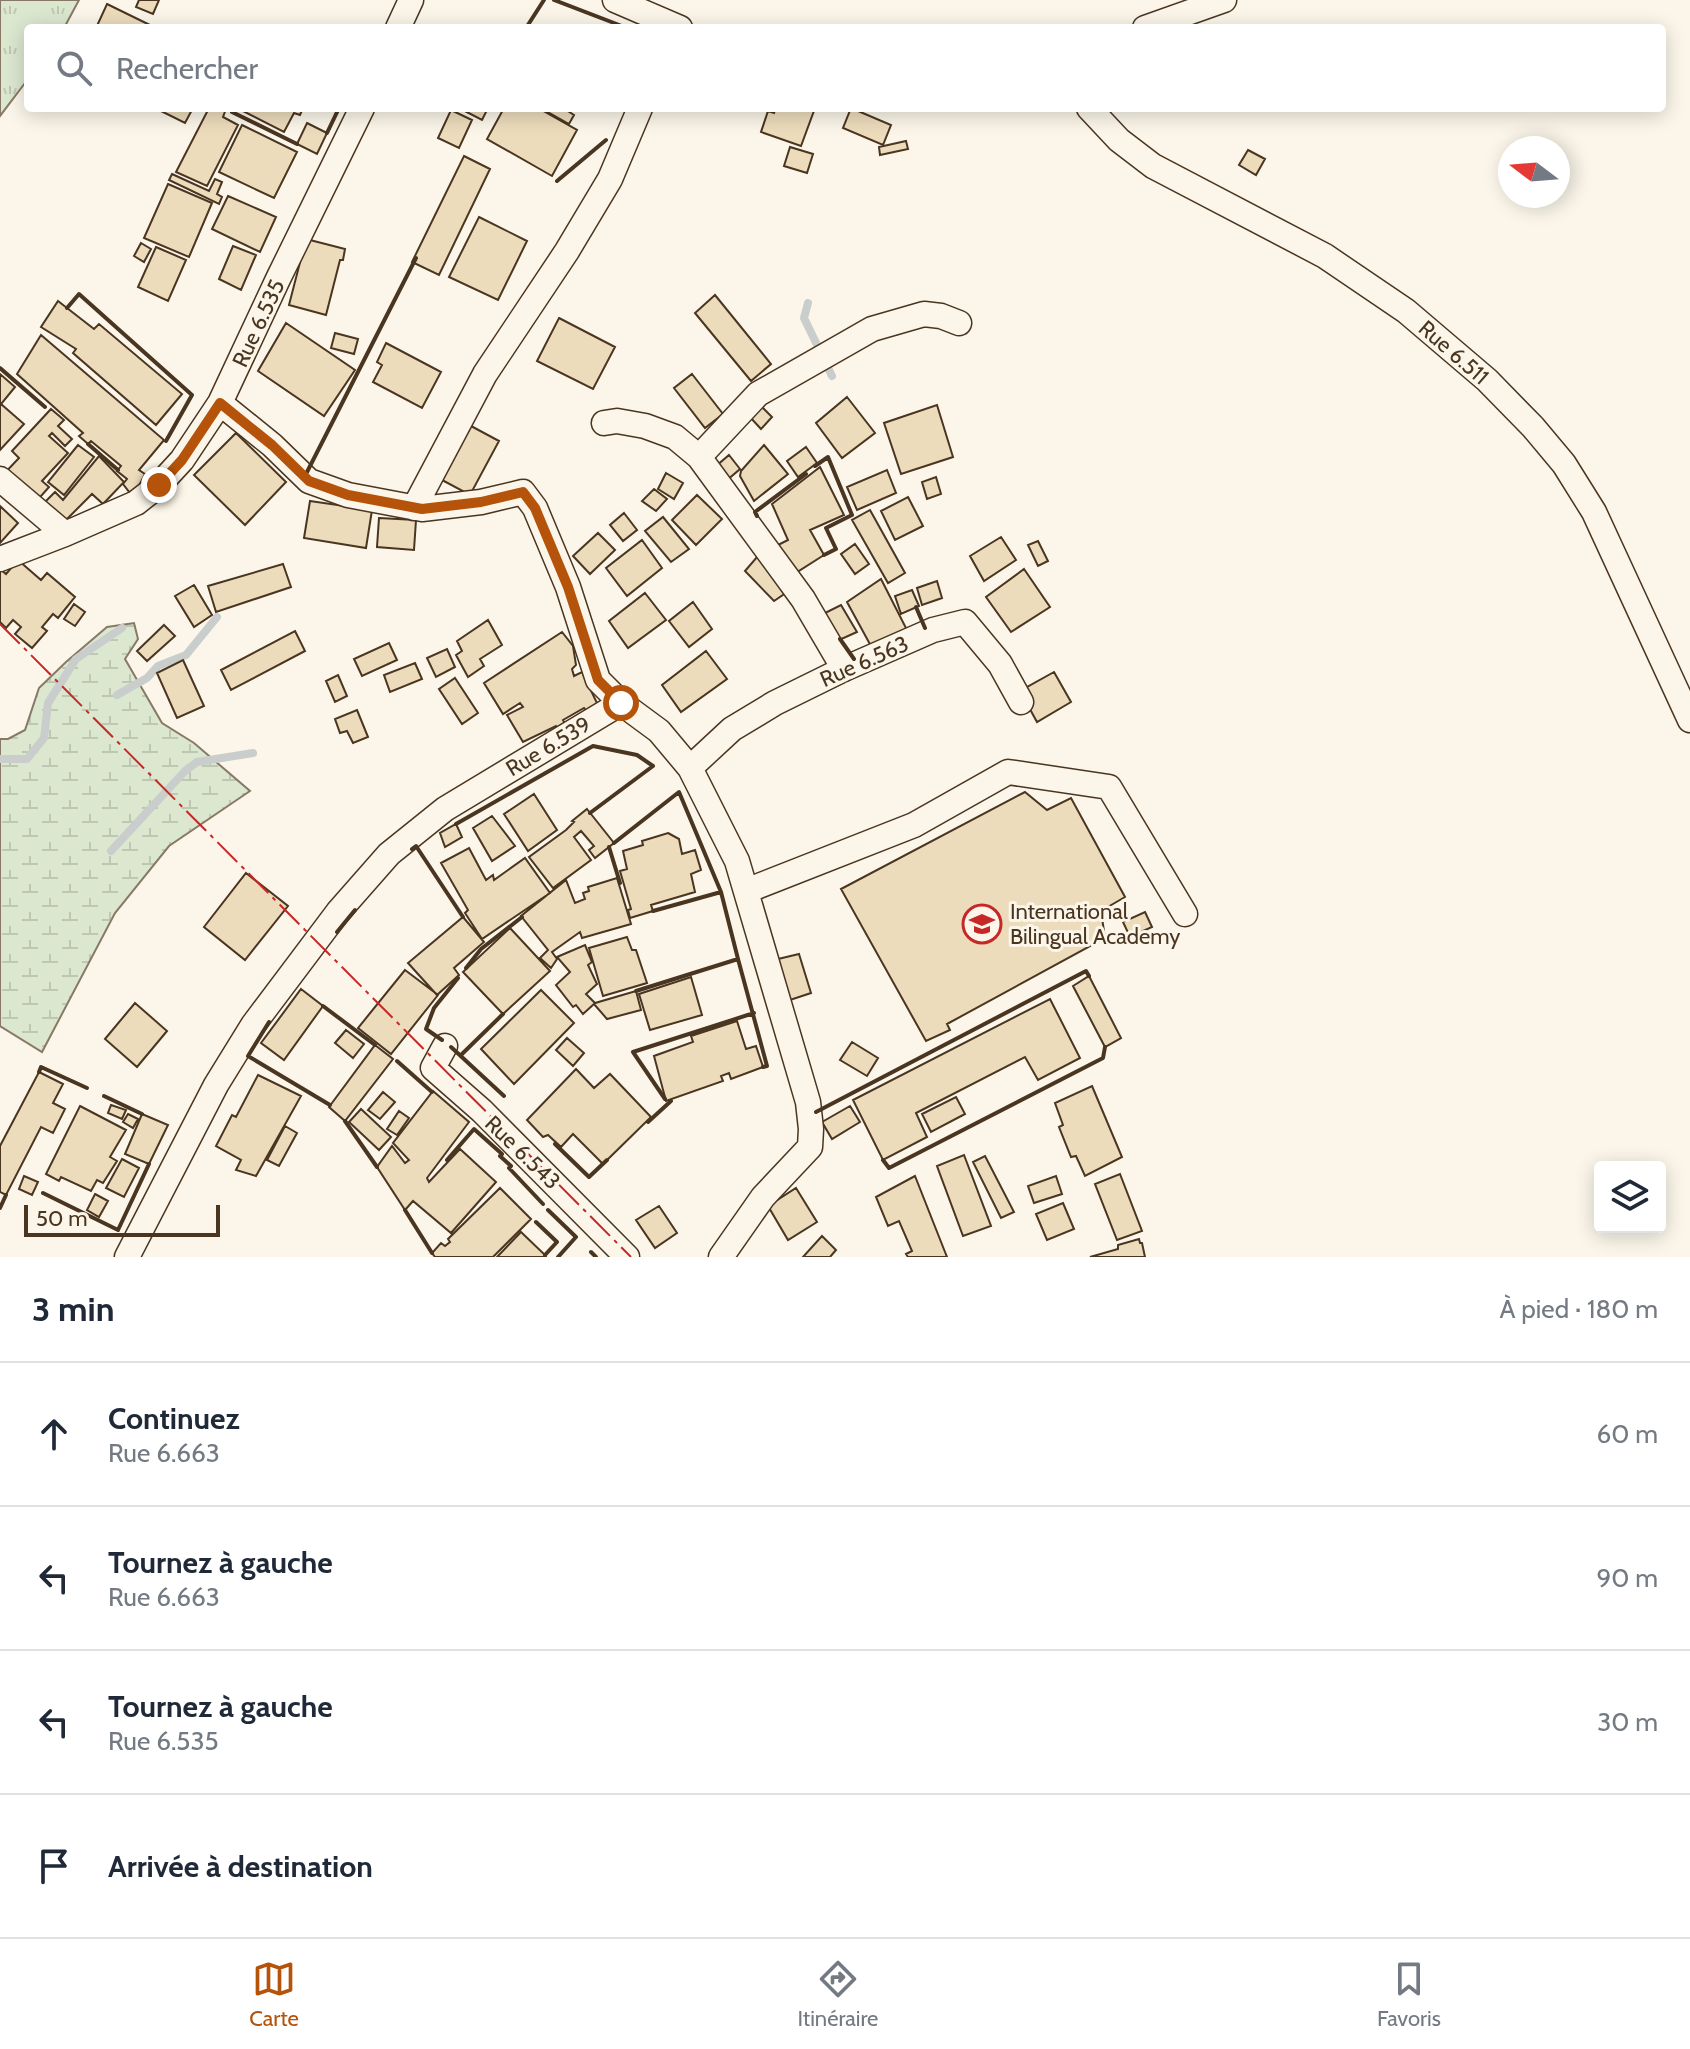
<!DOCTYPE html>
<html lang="fr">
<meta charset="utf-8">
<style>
:root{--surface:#fff;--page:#f2f2f3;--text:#1f2937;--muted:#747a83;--line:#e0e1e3;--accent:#b45309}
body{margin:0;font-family:Cabin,sans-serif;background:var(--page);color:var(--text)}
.controls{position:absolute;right:24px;bottom:24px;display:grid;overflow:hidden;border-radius:8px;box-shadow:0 4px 20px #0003}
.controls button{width:72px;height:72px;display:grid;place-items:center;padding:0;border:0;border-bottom:2px solid var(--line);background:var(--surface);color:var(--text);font:40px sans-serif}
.compass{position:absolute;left:1498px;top:136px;width:72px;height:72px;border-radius:50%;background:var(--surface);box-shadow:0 4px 20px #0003;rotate:286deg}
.scale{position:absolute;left:24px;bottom:20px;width:196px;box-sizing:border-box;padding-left:8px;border:4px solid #4a3520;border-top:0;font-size:22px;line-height:28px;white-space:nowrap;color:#4a3520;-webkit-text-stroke:6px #fbf6e9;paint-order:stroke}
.stop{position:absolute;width:24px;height:24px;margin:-18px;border:6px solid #b45309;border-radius:50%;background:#fff}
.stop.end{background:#b45309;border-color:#fff;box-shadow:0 2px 8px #0008}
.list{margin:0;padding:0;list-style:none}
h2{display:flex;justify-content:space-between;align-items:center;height:104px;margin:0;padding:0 32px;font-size:34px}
h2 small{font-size:26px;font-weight:400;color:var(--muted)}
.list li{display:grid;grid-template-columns:52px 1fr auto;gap:24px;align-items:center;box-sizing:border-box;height:144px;padding:0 32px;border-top:2px solid var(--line)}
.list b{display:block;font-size:30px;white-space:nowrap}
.list p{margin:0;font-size:26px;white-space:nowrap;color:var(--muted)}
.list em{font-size:26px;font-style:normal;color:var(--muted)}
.icon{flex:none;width:44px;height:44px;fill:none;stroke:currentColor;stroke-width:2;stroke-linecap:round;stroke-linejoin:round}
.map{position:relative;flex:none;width:1690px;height:1257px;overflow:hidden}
.search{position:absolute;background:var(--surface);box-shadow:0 4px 20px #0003;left:24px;right:24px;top:24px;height:88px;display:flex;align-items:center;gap:20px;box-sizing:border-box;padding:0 28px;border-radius:8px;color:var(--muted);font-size:30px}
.sheet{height:680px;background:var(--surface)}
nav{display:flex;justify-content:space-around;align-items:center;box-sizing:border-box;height:112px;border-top:2px solid var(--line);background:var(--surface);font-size:22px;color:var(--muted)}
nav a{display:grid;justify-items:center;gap:4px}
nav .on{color:var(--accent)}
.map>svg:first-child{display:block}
.grass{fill:url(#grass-tufts);stroke:#887966;stroke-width:2}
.wetland{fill:url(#wetland-marsh);stroke:#887966;stroke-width:2}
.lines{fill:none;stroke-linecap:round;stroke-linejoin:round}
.stream{stroke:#c9cecd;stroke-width:8}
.building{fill:#ecdcbc;stroke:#4a3520;stroke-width:2}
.minor-casing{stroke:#4a3520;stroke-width:27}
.minor{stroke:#fbf6e9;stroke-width:24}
.wall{stroke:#4a3520;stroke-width:4}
.power{stroke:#c62828;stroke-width:2;stroke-dasharray:28 6 4 6;stroke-linecap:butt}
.route{stroke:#b45309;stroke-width:10}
.labels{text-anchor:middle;stroke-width:6;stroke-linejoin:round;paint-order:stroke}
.street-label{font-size:22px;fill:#4a3520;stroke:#fbf6e9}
.poi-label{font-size:22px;fill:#4a3520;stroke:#fbf6e9;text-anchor:start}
</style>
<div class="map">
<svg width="1690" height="1257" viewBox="0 0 1690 1257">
<defs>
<pattern id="grass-tufts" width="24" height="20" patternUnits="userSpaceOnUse" patternTransform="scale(2)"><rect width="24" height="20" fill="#dce7d0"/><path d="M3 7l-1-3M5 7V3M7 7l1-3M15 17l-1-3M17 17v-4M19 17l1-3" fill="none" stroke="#bec7b2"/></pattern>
<pattern id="wetland-marsh" width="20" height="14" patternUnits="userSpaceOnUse" patternTransform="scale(2)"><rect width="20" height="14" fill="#dce7d0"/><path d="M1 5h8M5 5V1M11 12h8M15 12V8" fill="none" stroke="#bec7b2"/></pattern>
</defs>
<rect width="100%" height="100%" fill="#fbf6e9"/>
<path class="grass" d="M0,0H79L64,28H28V79L0,116Z"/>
<path class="wetland" d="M134,623L138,639L125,659L162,723L194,743L250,791L169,846L115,913L42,1052L0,1026V739H8L25,730L39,688L66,662L107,627Z"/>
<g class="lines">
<path class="stream" d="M808,303L804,318L832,376
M117,695L147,678L158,666L186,655L217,617
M0,759H27L44,738L48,703L76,659L122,628
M111,851L186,770L197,762L253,753"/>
</g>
<path class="building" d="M139,0H159L153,14L136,7Z
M107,4L156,28H96Z
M155,108H193L185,123Z
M209,108L226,109L223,117L238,125L207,186L176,172Z
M237,108H303L300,115L294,113L284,132Z
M459,108H488L482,120Z
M504,108H538L577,130L552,176L487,139Z
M547,108H563L574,115L569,124L546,111Z
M776,108H815L801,146L761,132L768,111L774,113Z
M851,108L891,125L883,145L843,128Z
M451,110L472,120L459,148L438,138Z
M307,123L327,133L317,154L297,144Z
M242,125L297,152L274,198L219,172Z
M906,141L908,149L880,155L879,147Z
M790,147L813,154L807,173L784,166Z
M1248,150L1265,159L1256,175L1239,165Z
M464,156L490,169L439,275L412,262Z
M172,174L209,191L215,179L222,182L217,194L222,197L219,204L169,180Z
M168,184L212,203L189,257L144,238Z
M228,196L276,217L260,252L212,229Z
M479,217L527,241L498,300L449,277Z
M306,239L345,249L343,260H340L326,315L289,305Z
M141,243L151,249L144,262L134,256Z
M233,246L256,255L241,290L219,279Z
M156,247L186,260L168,301L138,287Z
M715,295L771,364L751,381L695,313Z
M58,301L94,329L99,324L182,394L156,425L73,353L76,349L41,327Z
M559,318L615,347L593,389L537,361Z
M286,323L355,370L324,416L258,371Z
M335,333L358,339L354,354L331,348Z
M41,335L164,440L139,470L145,474L139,486L130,493L123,484L127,479L117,471L121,466L91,441L88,444L79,436L83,433L17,374Z
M386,343L441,372L422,408L373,382L382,365L377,362Z
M0,374L15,387L1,404L24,424L0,450Z
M692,374L723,414L705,428L674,388Z
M847,397L875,433L842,458L816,423Z
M760,405L772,417L761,429L749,416Z
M937,405L953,457L901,474L884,423Z
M51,409L64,420L58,426L72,439L65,446L52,433L49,436L68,453L42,481L49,487L34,504L0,478L19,458L12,451Z
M471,426L499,441L470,495L442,480Z
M236,433L286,482L245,525L194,475Z
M78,445L94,457L64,495L48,482Z
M764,445L788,474L754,501L740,476L741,471Z
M806,447L817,463L798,477L787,461Z
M729,455L740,469L726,481L715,467Z
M99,456L124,482L103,504L92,494L62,524L42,505L55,492L63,500Z
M820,467L844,515L810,530L824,555L794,574L778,545L788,540L772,504Z
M887,470L896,493L857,510L847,487Z
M666,473L683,483L674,499L658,489Z
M936,477L941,494L927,499L922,482Z
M654,489L667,499L656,511L642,501Z
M697,495L722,519L696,545L672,520Z
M908,497L923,526L895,540L881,511Z
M310,501L372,510L366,548L304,538Z
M0,506L18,523L0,543Z
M870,510L905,573L888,583L852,520Z
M624,513L637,530L623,541L610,525Z
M663,517L689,549L671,562L645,531Z
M379,518L416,520L414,550L377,547Z
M598,533L615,550L590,574L573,556Z
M1001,537L1016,560L984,581L970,556Z
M642,540L662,568L627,596L606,568Z
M1038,541L1048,561L1038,566L1028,545Z
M855,544L869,564L855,574L841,554Z
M763,550L793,588L774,601L745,571Z
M18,560L41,580L47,573L75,597L58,618L53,614L42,627L47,631L32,648L15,634L21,627L13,620L6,628L0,622V569L6,574Z
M283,564L291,587L216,612L208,586Z
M1024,569L1050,607L1011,632L986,597Z
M881,579L907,630L872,648L847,602Z
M937,581L942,598L922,605L917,588Z
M194,585L212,615L194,627L175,596Z
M912,590L919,606L901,614L895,596Z
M645,593L666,620L628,648L609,621Z
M693,602L712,629L689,647L669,621Z
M74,604L85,612L75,626L64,619Z
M841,605L857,632L837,641L823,614Z
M488,620L502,645L480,659L484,666L468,677L456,655L462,651L457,641Z
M164,625L175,636L147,661L137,651Z
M295,631L305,651L231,690L221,670Z
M562,632L573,646L576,665L572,669L574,676L582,672L597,703L588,713L584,708L563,720L566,725L558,729L556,726L523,742L507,715L523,707L520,703L503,714L484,683Z
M389,643L397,660L362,676L354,659Z
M447,649L455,667L436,677L427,658Z
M706,651L727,679L681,712L662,685Z
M183,660L204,706L177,718L157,673Z
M415,663L422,679L390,692L384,675Z
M1054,672L1071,702L1037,722L1020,691Z
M338,675L347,696L335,702L326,681Z
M455,678L478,713L462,724L439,689Z
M357,710L368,737L353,743L347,731L340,733L335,719Z
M1025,792L1047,810L1071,798L1125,897L1101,911L1105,938L947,1024L950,1030L926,1041L841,889Z
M534,794L557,830L528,851L504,814Z
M587,809L614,843L595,858L589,850L594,846L581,831L574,837L591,860L553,888L529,857L566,830L574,822L572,821Z
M492,816L515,846L492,861L473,828Z
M456,824L462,837L445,847L440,833Z
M668,833L679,839L682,854L695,850L701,870L691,874L695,892L651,905L653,911L630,918L628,910L631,909L620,871L627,869L623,851L643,845L642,841Z
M469,848L486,880L493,875L494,880L525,858L550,893L482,939L465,913L468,910L441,863Z
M246,873L288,906L245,960L204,927Z
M617,878L631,924L582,938L580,932L552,952L557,959L551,968L540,958L548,950L521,916L566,880L575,903L585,899L583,893L589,891L588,887Z
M1145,912L1152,927L1130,937L1123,922Z
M463,917L484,942L454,968L459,975L437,995L408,963Z
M510,928L550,971L503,1014L463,972Z
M627,937L632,950H636L647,983L603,996L589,948Z
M585,945L592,962L588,965L597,984L586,994L595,1003L636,991L641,1010L607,1019L594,1004L583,1014L576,1005L573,1007L556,985L570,972L557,957Z
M799,954L811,993L790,1000L778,959Z
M405,970L438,995L391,1054L358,1028Z
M1089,976L1121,1038L1105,1047L1073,986Z
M691,977L702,1015L650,1030L639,994Z
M301,989L323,1006L284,1060L261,1043Z
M541,990L574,1023L514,1084L481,1049Z
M1050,999L1080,1058L1038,1080L1025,1057L916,1113L927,1137L883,1160L853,1100Z
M135,1003L167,1031L137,1067L105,1039Z
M737,1021L746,1049L756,1046L763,1067L731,1079L729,1073L721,1076L723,1081L666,1101L654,1056L693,1042L691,1036Z
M346,1030L364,1044L353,1058L335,1043Z
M567,1038L584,1053L573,1066L556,1050Z
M852,1042L878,1058L867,1076L840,1060Z
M375,1045L393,1059L345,1121L329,1107Z
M576,1069L594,1088L610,1074L651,1117L603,1164L573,1134L561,1147L548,1135L543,1137L527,1120Z
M39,1072L63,1084L53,1103L65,1109L53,1133L41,1127L6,1195L0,1192V1146Z
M258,1075L301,1096L256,1176L236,1170L241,1160L216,1146L232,1115L236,1117Z
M1092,1086L1122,1157L1085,1176L1076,1156L1071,1157L1059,1127L1063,1125L1055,1103Z
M433,1091L469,1122L427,1178L429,1182L460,1149L496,1182L451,1233L413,1201L405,1210L377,1167L392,1146L405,1163L409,1160L393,1143Z
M383,1092L395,1102L380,1119L368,1110Z
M956,1097L965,1114L931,1132L922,1114Z
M111,1105L126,1110L122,1119L108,1113Z
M80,1106L126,1130L110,1157L117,1161L103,1183L97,1180L91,1191L61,1177L59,1181L46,1174Z
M850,1106L860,1122L832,1139L822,1122Z
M361,1109L391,1137L379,1150L349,1122Z
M399,1111L409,1118L397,1135L387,1129Z
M128,1114L138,1119L133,1128L123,1122Z
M142,1114L168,1125L149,1164L125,1154Z
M285,1126L297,1133L279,1166L267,1160Z
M964,1155L991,1226L963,1236L937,1166Z
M985,1156L1014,1212L1001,1218L973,1162Z
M122,1159L139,1168L124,1197L106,1188Z
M1120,1174L1142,1231L1117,1240L1095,1184Z
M24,1176L38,1182L32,1195L19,1189Z
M915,1176L945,1252L947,1257H908L906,1254L912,1251L899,1221L888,1226L876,1197Z
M1056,1176L1062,1194L1034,1203L1028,1186Z
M500,1188L531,1219L493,1257H435L432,1253L441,1243L445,1246L450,1242L448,1239Z
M796,1188L817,1222L788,1240L768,1206Z
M95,1194L108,1201L99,1217L87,1210Z
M1063,1203L1074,1229L1047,1240L1036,1214Z
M659,1206L677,1233L655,1248L636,1220Z
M521,1232L545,1255L546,1257H497Z
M822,1236L836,1250L830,1257H803Z
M1139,1239L1140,1243H1142L1145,1257H1090L1118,1249V1245Z"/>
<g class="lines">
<g class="minor-casing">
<path id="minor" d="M615,0L680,28
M398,28L411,0
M1145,28L1224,0
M1089,108L1119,140L1153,166L1325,256L1406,311L1487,380L1533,427L1564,464L1594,512L1690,720
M220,403L272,445L309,481L348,495L422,509L481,502L523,492L535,508L568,587L598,680L621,703
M604,423L617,421L645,426L675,437L699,457L803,599L844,669
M699,457L758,394L872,329L924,314L941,316L959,323
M0,479L65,534L136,503L159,485L182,460L220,403L278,279L362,108
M414,508L485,374L567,251L610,179L640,108
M0,559L65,534
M690,768L732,729L775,703L844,669L933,630L965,622L1000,664L1021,702
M746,891L914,825L1008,772L1109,787L1185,914
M445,1046L433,1068L482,1111L627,1257
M127,1257L216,1085L253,1025L338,912L389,854L445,809L621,703L659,731L690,768L737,861L808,1102L811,1129L810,1147L763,1197L721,1257"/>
</g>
<use href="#minor" class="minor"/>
<path class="wall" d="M554,0L627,28
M526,28L544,0
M591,109L592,108
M232,112L297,144
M327,133L339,108
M557,181L606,140
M67,308L79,294L192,395L166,441
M0,368L45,407
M88,444L118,470
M815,466L828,457L852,515L826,528L836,549L824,555
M307,472L416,258
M757,516L755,512L806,474
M916,607L925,628
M840,639L854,659
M456,824L593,746L637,755L653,766L590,813
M614,843L679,792L721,892L653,911
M609,847L620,883
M412,849L416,846L463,917
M721,892L738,959
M337,932L355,910
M466,968L481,949L522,917
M636,991L738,959L767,1066L763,1067
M323,1006L375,1045
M269,1022L248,1056L330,1105
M442,1040L426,1029L434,1008L458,978
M451,1047L504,1096
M461,1055L503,1014
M397,1061L432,1092
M39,1072L41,1067L87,1088
M104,1096L142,1114
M665,1099L633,1052L754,1013
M816,1112L1086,971L1089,976
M345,1121L377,1167
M648,1122L671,1101
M555,1144L589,1177L607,1160
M447,1160L474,1129L502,1154L500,1156L511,1166L509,1168L543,1204
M883,1160L889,1168L1103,1058L1105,1047
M43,1193L118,1230L149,1164
M0,1208L6,1195
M405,1210L432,1253
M548,1210L576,1237L558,1257
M536,1222L557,1242L545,1255
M591,1252L596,1257"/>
<path class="power" d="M0,624L631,1257"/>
</g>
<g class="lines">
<path class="route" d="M159,485L182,460L220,403L272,445L309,481L348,495L422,509L481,502L523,492L535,508L568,587L598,680L621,703"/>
</g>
<defs>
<g id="school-ring" transform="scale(2)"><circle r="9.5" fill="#fbf6e9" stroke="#c62828" stroke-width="1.5"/><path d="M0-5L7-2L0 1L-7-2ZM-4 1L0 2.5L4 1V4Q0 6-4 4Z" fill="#c62828"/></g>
</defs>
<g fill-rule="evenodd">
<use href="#school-ring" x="982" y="924"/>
</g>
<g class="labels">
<g class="street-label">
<text transform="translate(258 323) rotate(-65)" y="8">Rue 6.535</text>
<text transform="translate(1454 352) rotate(41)" y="8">Rue 6.511</text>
<text transform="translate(864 661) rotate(-24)" y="8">Rue 6.563</text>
<text transform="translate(548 746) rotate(-31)" y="8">Rue 6.539</text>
<text transform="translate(523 1152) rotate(44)" y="8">Rue 6.543</text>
</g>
<g class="poi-label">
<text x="1010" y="919">International<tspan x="1010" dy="25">Bilingual Academy</tspan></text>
</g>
</g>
</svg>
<div class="controls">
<button><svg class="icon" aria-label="layers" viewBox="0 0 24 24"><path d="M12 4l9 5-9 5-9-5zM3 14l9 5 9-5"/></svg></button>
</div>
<svg class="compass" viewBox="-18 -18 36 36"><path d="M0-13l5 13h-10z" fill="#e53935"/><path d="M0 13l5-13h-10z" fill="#747a83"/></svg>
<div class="scale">50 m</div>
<div class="stop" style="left:621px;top:703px"></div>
<div class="stop end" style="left:159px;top:485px"></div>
<div class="search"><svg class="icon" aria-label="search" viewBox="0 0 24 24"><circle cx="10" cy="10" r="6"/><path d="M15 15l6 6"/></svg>Rechercher</div>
</div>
<section class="sheet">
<h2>3 min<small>À pied · 180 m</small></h2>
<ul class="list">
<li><svg class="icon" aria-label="ahead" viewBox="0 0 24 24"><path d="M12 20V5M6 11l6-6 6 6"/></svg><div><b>Continuez</b><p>Rue 6.663</p></div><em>60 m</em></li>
<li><svg class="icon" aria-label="left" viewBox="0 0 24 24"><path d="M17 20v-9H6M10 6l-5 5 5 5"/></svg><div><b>Tournez à gauche</b><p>Rue 6.663</p></div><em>90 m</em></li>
<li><svg class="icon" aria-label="left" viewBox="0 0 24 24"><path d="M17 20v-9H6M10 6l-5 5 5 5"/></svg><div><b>Tournez à gauche</b><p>Rue 6.535</p></div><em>30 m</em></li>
<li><svg class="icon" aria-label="arrive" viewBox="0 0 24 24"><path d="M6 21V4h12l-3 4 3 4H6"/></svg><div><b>Arrivée à destination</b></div></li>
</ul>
</section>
<nav>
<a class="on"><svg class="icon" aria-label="map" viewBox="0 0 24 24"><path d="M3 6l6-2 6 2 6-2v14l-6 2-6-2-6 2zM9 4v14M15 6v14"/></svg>Carte</a>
<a><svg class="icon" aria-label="directions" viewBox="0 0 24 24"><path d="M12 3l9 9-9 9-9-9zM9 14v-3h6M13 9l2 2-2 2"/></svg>Itinéraire</a>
<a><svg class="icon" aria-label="saved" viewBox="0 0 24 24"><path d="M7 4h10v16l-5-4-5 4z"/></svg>Favoris</a>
</nav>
